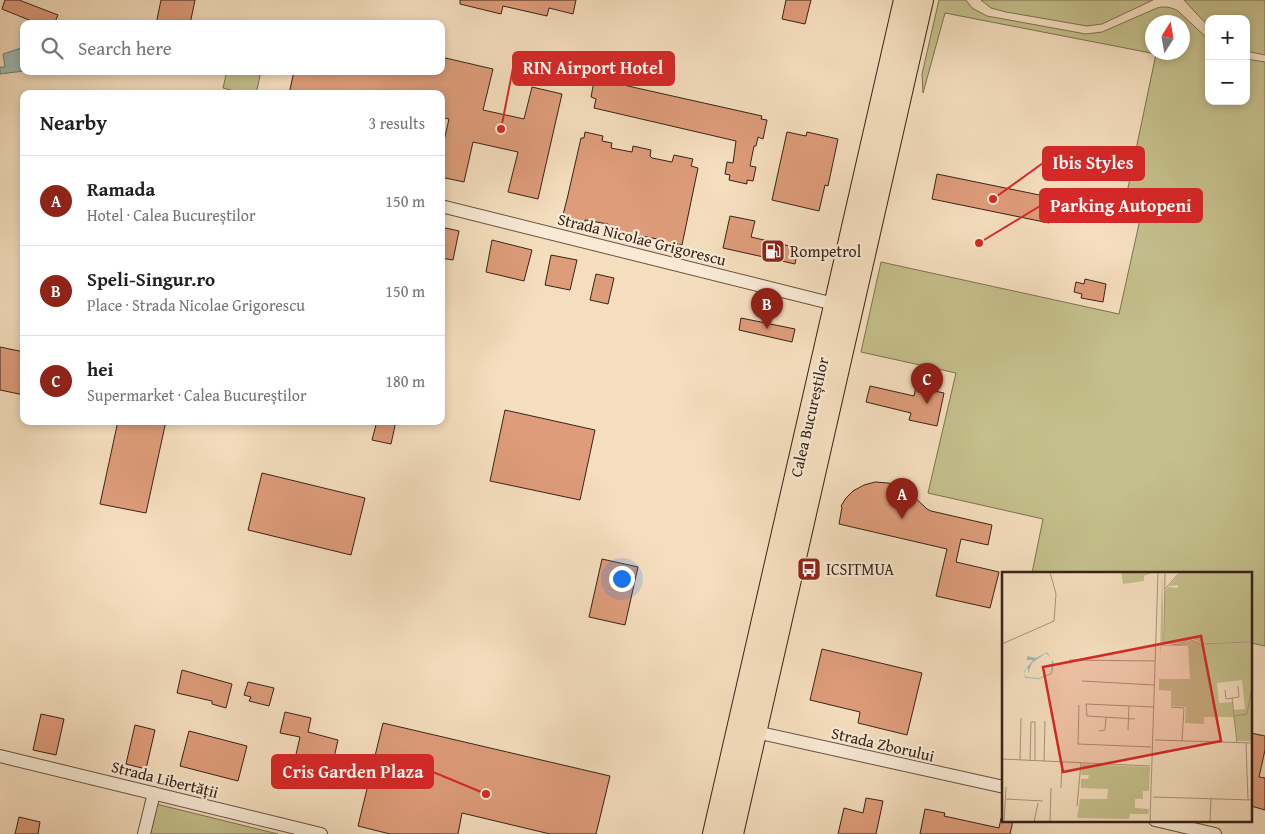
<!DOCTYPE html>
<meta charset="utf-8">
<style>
:root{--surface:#fff;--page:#f2f2f2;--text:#202124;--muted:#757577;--line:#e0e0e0;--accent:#8f2418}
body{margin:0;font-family:"Gentium Book Plus",serif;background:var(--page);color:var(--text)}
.controls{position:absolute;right:15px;top:15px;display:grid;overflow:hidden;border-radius:10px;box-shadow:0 2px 8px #0003}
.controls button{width:45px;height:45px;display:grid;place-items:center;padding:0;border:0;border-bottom:1px solid var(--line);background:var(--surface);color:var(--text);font:25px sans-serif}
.compass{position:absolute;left:1145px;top:15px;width:45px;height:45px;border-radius:50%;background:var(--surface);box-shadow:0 2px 8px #0003;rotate:11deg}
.you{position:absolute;left:621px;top:578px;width:18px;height:18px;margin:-12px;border:4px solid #fff;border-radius:50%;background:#1a73e8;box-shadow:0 0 0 8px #1a73e833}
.badge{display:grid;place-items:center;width:32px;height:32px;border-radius:50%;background:var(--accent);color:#fff;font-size:16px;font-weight:700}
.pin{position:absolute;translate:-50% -41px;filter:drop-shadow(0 1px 2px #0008)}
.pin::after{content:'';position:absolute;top:26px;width:18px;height:15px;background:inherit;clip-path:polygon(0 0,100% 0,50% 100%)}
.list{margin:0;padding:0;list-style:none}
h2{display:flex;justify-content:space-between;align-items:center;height:65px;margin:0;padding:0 20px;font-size:21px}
h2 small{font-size:16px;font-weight:400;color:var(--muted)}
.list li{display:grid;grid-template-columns:32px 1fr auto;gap:15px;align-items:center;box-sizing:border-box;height:90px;padding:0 20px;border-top:1px solid var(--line)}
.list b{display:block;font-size:19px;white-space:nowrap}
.list p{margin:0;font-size:16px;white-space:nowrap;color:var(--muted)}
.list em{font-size:16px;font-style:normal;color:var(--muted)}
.icon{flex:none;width:28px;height:28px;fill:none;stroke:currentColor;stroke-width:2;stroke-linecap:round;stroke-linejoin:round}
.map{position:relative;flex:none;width:1265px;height:834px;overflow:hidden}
.search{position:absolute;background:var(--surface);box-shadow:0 2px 8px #0003;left:20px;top:20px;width:425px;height:55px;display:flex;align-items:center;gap:12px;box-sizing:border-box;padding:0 18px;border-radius:10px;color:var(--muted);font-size:19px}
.panel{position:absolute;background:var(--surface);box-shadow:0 2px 8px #0003;left:20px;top:90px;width:425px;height:335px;border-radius:10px}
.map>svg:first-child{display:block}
.green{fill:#c4bf8c;stroke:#7e7052;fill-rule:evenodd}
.water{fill:#9cbcb3;stroke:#747e75}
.building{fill:#de9c7a;stroke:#382218}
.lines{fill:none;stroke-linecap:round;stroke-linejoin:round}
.minor-casing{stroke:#675142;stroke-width:14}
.trunk-casing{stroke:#382218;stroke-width:22}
.minor{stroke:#f8ead5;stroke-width:12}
.trunk{stroke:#f5debe;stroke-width:20}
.labels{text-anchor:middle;stroke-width:4.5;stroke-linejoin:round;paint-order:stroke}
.street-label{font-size:16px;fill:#382218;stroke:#f8ead5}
.poi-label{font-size:16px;fill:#382218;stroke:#f8ead5;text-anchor:start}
.inset-road{fill:none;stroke:#a9937c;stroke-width:1}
.view{fill:#d62828;fill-opacity:0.15;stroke:#d62828;stroke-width:2.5}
.inset-edge{fill:none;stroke:#382218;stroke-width:2.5}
.leader{fill:none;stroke:#d62828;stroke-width:2}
.callout-dot{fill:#d62828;stroke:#f8ead5;stroke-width:2}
.callout{fill:#d62828;stroke:#d62828;stroke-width:2}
.callout-label{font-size:18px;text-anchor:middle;font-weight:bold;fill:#fff}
</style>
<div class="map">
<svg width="1265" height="834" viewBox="0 0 1265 834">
<rect width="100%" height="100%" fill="#f5debe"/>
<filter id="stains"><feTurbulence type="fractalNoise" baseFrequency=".004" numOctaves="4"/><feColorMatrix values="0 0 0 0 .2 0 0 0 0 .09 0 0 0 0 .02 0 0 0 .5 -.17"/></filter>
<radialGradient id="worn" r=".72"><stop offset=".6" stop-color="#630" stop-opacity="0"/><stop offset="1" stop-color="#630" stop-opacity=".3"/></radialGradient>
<path class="green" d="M939,0H966L972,8L987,16L1086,34L1102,32L1157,8C1165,6 1171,7 1178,11L1209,40V101H1246V59L1265,62V646L1251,643V573H1032L1043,519L928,493L956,373L861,352L881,262L1119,314L1143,206L1125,202L1156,54L945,13L923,93L922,74ZM1182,22V52H1152V22Z
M981,0H1153L1102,24L1087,26L1006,12L991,8Z
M1184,0H1265V55L1246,51V19H1209V27Z
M227,71H261L256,94H246L223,88Z
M156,804L278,834H148Z"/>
<path class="water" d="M24,47V71L0,74V67H5L3,54Z"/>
<path class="building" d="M5,0H19L58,15L54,24H39L2,9Z
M161,0H195L190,24H156Z
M460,0H576L573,14L549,8L547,16L503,6L501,14L460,4Z
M786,0H811L805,24L782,19Z
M441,57L493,69L483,110L524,119L532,87L562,94L538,199L508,192L518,152L473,142L464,182L441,177V154L449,119L441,117V94H289L294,71H441Z
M601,80L762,116L761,119L767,120L763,139L758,137L756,146H754L750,166L756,167L753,181L747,180V184L729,180L730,175L725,174L727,162L733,163L736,141L594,108L596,99L591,97L594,81L600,83Z
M585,132L603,136L602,141L612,143L611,148L632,152L633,146L651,150L650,156L652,158L672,162L674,155L693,159L691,166L698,168L682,245L673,243L672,248L655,245L657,239L632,234L631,240L612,236L614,230L607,228L608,224L585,220L584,225L565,221L566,216L563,215L568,195L581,138H584Z
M787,132L806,136L807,132L838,139L828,186L825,185L819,211L772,200Z
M937,174L1054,198L1049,223L932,199Z
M730,216L755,221L751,237L798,248L795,264L723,248Z
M441,227L459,231L453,260L441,258Z
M492,240L532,250L524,281L486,272Z
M551,255L577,260L570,290L545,285Z
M596,274L614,278L608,304L590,300Z
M1085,279L1106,284L1103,302L1081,298L1082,294L1074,292L1076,282L1084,284Z
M741,318L795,329L792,342L739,330Z
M0,347L24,352V395L0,390Z
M870,386L914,396L916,387L944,393L937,426L909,420L911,413L866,402Z
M505,410L595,430L580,500L490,481Z
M118,421H166L146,513L100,504Z
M377,421H396L391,444L372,440Z
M262,473L365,498L351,555L248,530Z
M875,482L888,483L898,485L906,489L927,509L931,511L992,525L988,545L961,539L956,562L999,572L990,608L936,596L947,549L839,524L842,507L841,506L846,498L853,491L864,485Z
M602,559L638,567L625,625L589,617Z
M822,649L922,673L907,735L858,723L860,712L810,700Z
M182,670L232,684L226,708L212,704V701L177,693Z
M248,682L274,688L269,706L249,701L251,697L244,695Z
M285,712L311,718L308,732L338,740L331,771L294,763L300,737L280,733Z
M41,714L64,719L56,755L33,750Z
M383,723L610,776L596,834H550L462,813L458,834H390L358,826Z
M135,725L155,730L146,769L126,764Z
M189,731L247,746L238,781L180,766Z
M1251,733L1265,736V750L1259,777L1265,778V810L1251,806Z
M866,798L883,801L876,834H838L844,808L863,813Z
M925,809L945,813L944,816L999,828L1001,818L1004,820L1013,821L1010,834H920Z
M19,817L40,822L38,834H15Z"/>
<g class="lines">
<g class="minor-casing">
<path id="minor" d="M441,206L834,304
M756,732L1004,787
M0,756L321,834
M1155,820L1215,834
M144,834L154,793"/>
</g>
<g class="trunk-casing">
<path id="trunk" d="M713,834L904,0
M733,834L923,0"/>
</g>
<use href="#minor" class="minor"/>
<use href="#trunk" class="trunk"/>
</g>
<defs>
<g id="fuel-square" transform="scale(1.25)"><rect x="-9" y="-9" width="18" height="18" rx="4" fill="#8f2418" stroke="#f8ead5"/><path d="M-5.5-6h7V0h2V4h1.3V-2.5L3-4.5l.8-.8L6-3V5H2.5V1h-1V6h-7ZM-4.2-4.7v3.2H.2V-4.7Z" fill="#fff"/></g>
<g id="bus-square" transform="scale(1.25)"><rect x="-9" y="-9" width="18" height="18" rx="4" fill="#8f2418" stroke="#f8ead5"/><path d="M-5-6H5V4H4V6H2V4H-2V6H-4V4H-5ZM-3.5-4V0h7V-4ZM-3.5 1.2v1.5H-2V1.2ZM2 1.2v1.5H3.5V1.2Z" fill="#fff"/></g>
</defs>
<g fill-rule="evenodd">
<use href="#fuel-square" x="773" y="251"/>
<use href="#bus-square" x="809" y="569"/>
</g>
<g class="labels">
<g class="street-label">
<text transform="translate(642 239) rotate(14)" y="6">Strada Nicolae Grigorescu</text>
<text transform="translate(809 417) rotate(-77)" y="6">Calea Bucureștilor</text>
<text transform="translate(883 744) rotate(13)" y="6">Strada Zborului</text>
<text transform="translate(165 779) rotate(14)" y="6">Strada Libertății</text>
</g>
<g class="poi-label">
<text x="790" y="257">Rompetrol</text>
<text x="826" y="575">ICSITMUA</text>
</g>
</g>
<g transform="translate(1002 572)">
<rect width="250" height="250" fill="#f5debe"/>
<path d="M119,0H153L142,4V9L121,12ZM160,0L162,73H178L188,68L196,72L250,71V169H235L231,145H202V152L183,151L184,135L169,134V119L157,118V107H188L186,74H159L158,84ZM240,108L243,137L231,138L230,130L217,131L215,111ZM179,0H250V70L198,71L189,66L178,72L163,71V19L166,15L176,16V13L167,14ZM80,192L148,195L147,219H141V227H133V236L147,237L146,242H128L127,247L75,246L78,227H105L106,217L79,216V207H86L87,203H79Z" fill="#c4bf8c" fill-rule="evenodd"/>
<path d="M45,80L52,91L50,102L37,107L23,106L22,99L31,88H25V84L34,86ZM44,81L50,87L49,101L37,106L24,105L22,101L24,97L26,96V101L30,91Z" fill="#9cbcb3" fill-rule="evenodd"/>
<path class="inset-road" d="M163,0L162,71L178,73L187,67L198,72L250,70M163,17L178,0M0,72L52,49L54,22L48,0M67,88L153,89M80,109L152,113M223,118L224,127L237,125L236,114M230,126L235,171M77,133L76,172L149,175M169,135L182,136L180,169M233,144L245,142L250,114M133,147L85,144L84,132L152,135M126,158L127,134M97,159L103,158L104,145M153,168L250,171M244,171L246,228M0,187L148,194M18,188L19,146M28,189L29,150H33V189M42,189L43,149M59,216L60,190M151,225L250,228M3,227L41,229M75,234L79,191M2,250L4,215M32,250L36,231M48,250L49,216M148,250L156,0M208,250L209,227"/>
<path class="view" d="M199,64L219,169L61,200L41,95Z"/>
<rect width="250" height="250" class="inset-edge"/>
</g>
<path class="leader" d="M501 129L513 68M993 199L1043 163M979 243L1040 206M486 794L433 772"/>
<g class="callout-dot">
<circle cx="501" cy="129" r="5"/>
<circle cx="993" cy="199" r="5"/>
<circle cx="979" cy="243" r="5"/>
<circle cx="486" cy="794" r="5"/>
</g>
<g class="callout">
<rect x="513" y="52" width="161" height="33" rx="5"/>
<rect x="1043" y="147" width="101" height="33" rx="5"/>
<rect x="1040" y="189" width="162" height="33" rx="5"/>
<rect x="272" y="755" width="161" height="33" rx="5"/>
</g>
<g class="callout-label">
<text x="593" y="74">RIN Airport Hotel</text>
<text x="1093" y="169">Ibis Styles</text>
<text x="1121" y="212">Parking Autopeni</text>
<text x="353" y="778">Cris Garden Plaza</text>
</g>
<rect width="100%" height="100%" filter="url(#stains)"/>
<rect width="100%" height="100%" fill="url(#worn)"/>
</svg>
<div class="controls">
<button>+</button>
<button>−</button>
</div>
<svg class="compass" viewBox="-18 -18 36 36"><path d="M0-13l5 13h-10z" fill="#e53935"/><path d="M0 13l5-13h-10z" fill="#757577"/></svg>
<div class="you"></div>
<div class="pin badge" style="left:902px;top:519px">A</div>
<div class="pin badge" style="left:767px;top:329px">B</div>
<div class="pin badge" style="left:927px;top:404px">C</div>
<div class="search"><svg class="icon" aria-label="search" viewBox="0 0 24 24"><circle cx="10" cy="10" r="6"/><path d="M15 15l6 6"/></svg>Search here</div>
<section class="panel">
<h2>Nearby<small>3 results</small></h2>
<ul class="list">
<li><span class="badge">A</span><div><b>Ramada</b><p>Hotel · Calea Bucureștilor</p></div><em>150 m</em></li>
<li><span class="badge">B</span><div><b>Speli-Singur.ro</b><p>Place · Strada Nicolae Grigorescu</p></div><em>150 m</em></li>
<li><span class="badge">C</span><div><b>hei</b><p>Supermarket · Calea Bucureștilor</p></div><em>180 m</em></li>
</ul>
</section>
</div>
